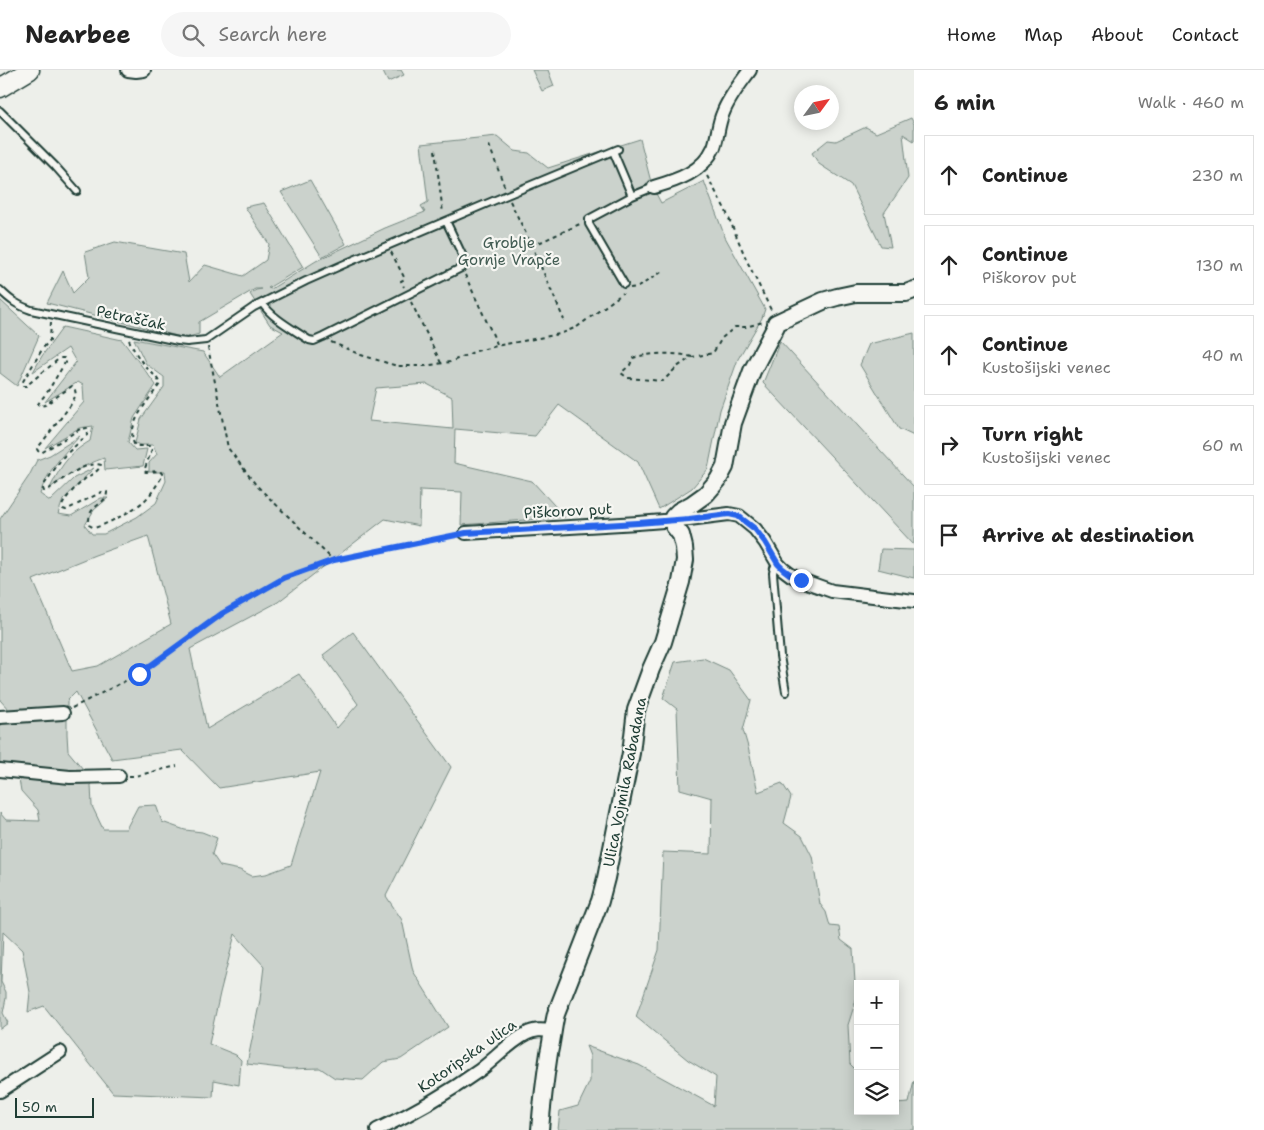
<!DOCTYPE html>
<meta charset="utf-8">
<style>
:root{--surface:#fff;--page:#f6f6f6;--text:#222;--muted:#767676;--line:#e0e0e0}
body{margin:0;font-family:"Shantell Sans",sans-serif;background:var(--page);color:var(--text)}
.controls{position:absolute;right:15px;bottom:15px;display:grid;overflow:hidden;border-radius:0px;box-shadow:0 2px 12px #0003}
.controls button{width:45px;height:45px;display:grid;place-items:center;padding:0;border:0;border-bottom:1px solid var(--line);background:var(--surface);color:var(--text);font:25px sans-serif}
.compass{position:absolute;left:794px;top:15px;width:45px;height:45px;border-radius:50%;background:var(--surface);box-shadow:0 2px 12px #0003;rotate:57deg}
.scale{position:absolute;left:15px;bottom:12px;width:79px;box-sizing:border-box;padding-left:5px;border:2px solid #1f3d34;border-top:0;font-size:14px;line-height:18px;white-space:nowrap;color:#1f3d34;-webkit-text-stroke:4px #f6f6f2;paint-order:stroke}
.stop{position:absolute;width:15px;height:15px;margin:-11px;border:4px solid #2563eb;border-radius:50%;background:#fff}
.stop.end{background:#2563eb;border-color:#fff;box-shadow:0 1px 5px #0008}
.list{margin:0;padding:0;list-style:none}
h2{display:flex;justify-content:space-between;align-items:center;height:65px;margin:0;padding:0 20px;font-size:21px}
h2 small{font-size:16px;font-weight:400;color:var(--muted)}
.list li{display:grid;grid-template-columns:32px 1fr auto;gap:15px;align-items:center;box-sizing:border-box;height:80px;margin:0 10px 10px;padding:0 10px;border:1px solid var(--line);border-radius:0px}
.list b{display:block;font-size:19px;white-space:nowrap}
.list p{margin:0;font-size:16px;white-space:nowrap;color:var(--muted)}
.list em{font-size:16px;font-style:normal;color:var(--muted)}
.icon{flex:none;width:28px;height:28px;fill:none;stroke:currentColor;stroke-width:2;stroke-linecap:round;stroke-linejoin:round}
.map{position:relative;flex:none;width:914px;height:1060px;overflow:hidden}
header{display:flex;align-items:center;gap:30px;box-sizing:border-box;height:70px;padding:0 25px;background:var(--surface);border-bottom:1px solid var(--line)}
header strong{font-size:24px}
nav{display:flex;gap:28px;margin-inline-start:auto;font-size:18px}
.search{width:350px;height:45px;background:var(--page);display:flex;align-items:center;gap:12px;box-sizing:border-box;padding:0 18px;border-radius:28px;color:var(--muted);font-size:19px}
main{display:flex}
aside{flex:1;background:var(--surface)}
.map>svg:first-child{display:block}
.green{fill:#cbd2cc;stroke:#758880;fill-rule:evenodd}
.lines{fill:none;stroke-linecap:round;stroke-linejoin:round}
.service-casing{stroke:#1f3d34;stroke-width:10}
.minor-casing{stroke:#1f3d34;stroke-width:16}
.tertiary-casing{stroke:#1f3d34;stroke-width:20}
.secondary-casing{stroke:#1f3d34;stroke-width:21}
.path{stroke:#1f3d34;stroke-width:2;stroke-dasharray:4 4;stroke-linecap:butt}
.service{stroke:#f6f6f2;stroke-width:6}
.minor{stroke:#f6f6f2;stroke-width:12}
.tertiary{stroke:#f6f6f2;stroke-width:16}
.secondary{stroke:#f6f6f2;stroke-width:18}
.route{stroke:#2563eb;stroke-width:6}
.labels{text-anchor:middle;stroke-width:4.5;stroke-linejoin:round;paint-order:stroke}
.park-label{font-size:15px;fill:#415b52;stroke:#f6f6f2}
.street-label{font-size:15px;fill:#1f3d34;stroke:#f6f6f2}
</style>
<header>
<strong>Nearbee</strong>
<div class="search"><svg class="icon" aria-label="search" viewBox="0 0 24 24"><circle cx="10" cy="10" r="6"/><path d="M15 15l6 6"/></svg>Search here</div>
<nav><a>Home</a><a>Map</a><a>About</a><a>Contact</a></nav>
</header>
<main>
<div class="map">
<svg width="914" height="1060" viewBox="0 0 914 1060">
<rect width="100%" height="100%" fill="#edefea"/>
<filter id="ink" filterUnits="userSpaceOnUse"><feTurbulence type="fractalNoise" baseFrequency=".02" numOctaves="2"/><feDisplacementMap in="SourceGraphic" scale="10" xChannelSelector="R" yChannelSelector="G"/><feConvolveMatrix kernelMatrix="1 2 1 2 8 2 1 2 1" color-interpolation-filters="sRGB"/></filter>
<g filter="url(#ink)">
<path class="green" d="M382,0H401L404,5L388,12Z
M532,0H548L554,16L542,21Z
M911,48L914,54V71L903,64L908,108L884,143L891,177L881,176L851,115L819,94L812,83L828,70L836,71L866,57L876,63Z
M497,66L515,81L529,83L548,98L640,69L652,116L661,133L704,111L725,167L765,239L762,248L738,289L720,340L708,399L692,418L659,439L638,392L559,335L535,366L455,359L454,393L532,411L565,447L461,455L462,422L420,420L419,456L385,449L278,532L190,579L207,659L299,604L337,658L358,634L323,585L353,562L451,697L386,826L402,850L413,901L448,957L401,989L383,992L363,1010L335,1008L320,998L289,999L247,994L260,930L264,896L235,864L220,923L209,974L236,985L241,990L239,1015L214,1010L213,1027L113,1023L44,936L28,942L30,922L22,880L3,862L1,912L6,922V928L3,943L8,953L0,959V743L6,750L40,751L38,740L21,721L18,703L0,697V645L9,640L0,630V449L29,406L37,390L50,385L80,366C64,383 47,401 40,424L50,431L74,408L94,398L63,430L58,444L71,446L101,428H108L94,440L85,455L92,464H104L137,447L156,433L166,411L165,402H149V393L157,384L153,375H140L135,373L141,349L164,317V307L146,294L134,269L203,282L220,307L283,262L270,255L250,224L256,220L262,219H255L199,252V264L185,268L47,233L63,201L73,223L89,207L85,182L115,172L184,184L189,212L205,195L243,206L266,190L269,174L245,137L264,133L303,197L268,218L271,219L316,191L385,158L425,142L421,136L428,132L421,74ZM427,314L452,327L453,359L369,351L376,318ZM148,466L171,554L98,596L72,601L33,510L95,485ZM76,622L112,689L182,680L219,718L320,702L291,795L266,804L252,806L240,800L220,796L212,784L217,768L202,762L185,760L162,752L156,735L138,736L126,759H103L92,736L91,715L83,699L68,681L67,664V631Z
M310,110L346,174L322,187L281,122Z
M0,230L39,266L17,316L0,303Z
M63,257L122,270L156,315L134,348L128,372L135,380L147,379L143,396L105,400L104,388C84,395 67,405 50,418C61,396 68,384 90,371L93,356L79,358L45,378L84,332L83,315L78,312L45,332L76,292L68,278L33,302L42,286Z
M914,263V366L899,359L860,295L869,274Z
M780,271L914,417V475L763,313Z
M881,479L914,480V508L878,499Z
M703,588L729,600L751,630L743,660L748,677L758,722L782,713L791,727L784,753L802,766L812,786L820,834L826,842L830,856L839,857L841,870L853,879L856,930L848,955L850,994L858,1002V1041H895V1034L909,1033L914,1011V1060H558L560,1041L578,1036L590,1011V986L586,976L639,995L714,1036L716,1007L688,990L636,947L659,880L663,782L711,784L712,728L680,719L677,639L663,628L675,592Z"/>
<g class="lines">
<g class="service-casing">
<path id="service" d="M0,41L55,96L77,121
M613,81L632,126L654,117
M624,214L589,154V149L632,126
M0,220C10,230 17,235 31,240L178,271L187,272L206,270L254,237L306,211L349,192L507,125L618,79
M262,233C273,249 293,259 309,270L314,271L323,267L467,195L446,151
M778,494L774,498L773,503L780,586L786,622"/>
</g>
<g class="minor-casing">
<path id="minor" d="M128,0L136,1L144,0
M654,117C678,110 703,102 714,77C718,66 718,54 723,43C729,27 740,14 750,0
M466,463L638,453L689,449L729,444L739,446L755,459L765,472L778,494L783,499L791,505L801,510L832,521L914,531
M0,647L63,643
M0,700L70,707L119,706
M0,1021L60,982
M377,1060C413,1043 448,1023 480,1000C495,989 510,972 526,964C534,959 543,960 552,961"/>
</g>
<g class="tertiary-casing">
<path id="tertiary" d="M540,1060C542,1033 545,1009 549,983C552,970 553,957 556,944L600,831L606,808L631,683L636,640L651,599L663,572L681,512L685,490L684,477L681,465L674,456L672,450L673,447L679,441L692,434L706,424L718,410L725,397L733,353L752,301L776,256V253L823,231L837,227L856,223H906L914,220"/>
</g>
<g class="secondary-casing">
<path id="secondary" d="M0,18L30,0"/>
</g>
<path class="path" d="M489,75L505,118
M435,80L443,143
M707,106L725,139L747,191L772,242
M510,131L532,176L564,250
M532,176L582,153
M391,182L405,209L401,211L404,217
M465,205L498,276
M630,218L638,217L663,201
M411,232L441,293
M51,252L50,270L43,278L22,313L23,316H26L60,288H64L66,291L48,321L38,334L40,336L45,335L72,316L75,320L76,325L70,336L37,379L38,381L41,383L80,359L87,358L88,361L87,365L62,388L44,415L43,419L44,421L48,420C60,411 86,390 101,395C98,402 92,404 86,408C78,415 66,426 62,436L63,439L66,440L102,422H107C107,432 96,434 91,442C89,445 89,451 89,455L94,458C106,455 134,440 144,431C151,425 158,413 163,405L160,401L146,402L144,401L152,379L150,376H135C124,356 149,330 160,314C157,306 149,301 144,295C138,287 133,279 129,270
M331,272L361,285L397,296H425L450,292L476,281L501,275L560,264L577,257L623,223
M208,277L228,378L256,415L333,490
M692,287C677,282 648,283 633,288L630,295L621,303L628,308L663,311L677,297L692,287L713,283L722,268L735,257H746L763,252
M72,638L139,604L223,543L285,508L333,490L454,465
M129,706H135L177,696"/>
<use href="#service" class="service"/>
<use href="#minor" class="minor"/>
<use href="#tertiary" class="tertiary"/>
<use href="#secondary" class="secondary"/>
</g>
</g>
<g class="lines" filter="url(#ink)">
<path class="route" d="M139,604L223,543L284,508L334,490L466,463L638,453L689,449L729,444L738,446L755,459L765,472L778,494L783,499L791,505L801,510"/>
</g>
<g class="labels">
<g class="park-label">
<text x="509" y="178">Groblje<tspan x="509" dy="17">Gornje Vrapče</tspan></text>
</g>
<g class="street-label">
<text transform="translate(131 248) rotate(12)" y="5">Petraščak</text>
<text transform="translate(568 441) rotate(-3)" y="5">Piškorov put</text>
<text transform="translate(625 712) rotate(-79)" y="5">Ulica Vojmila Rabadana</text>
<text transform="translate(467 986) rotate(-35)" y="5">Kotoripska ulica</text>
</g>
</g>
</svg>
<div class="controls">
<button>+</button>
<button>−</button>
<button><svg class="icon" aria-label="layers" viewBox="0 0 24 24"><path d="M12 4l9 5-9 5-9-5zM3 14l9 5 9-5"/></svg></button>
</div>
<svg class="compass" viewBox="-18 -18 36 36"><path d="M0-13l5 13h-10z" fill="#e53935"/><path d="M0 13l5-13h-10z" fill="#767676"/></svg>
<div class="scale">50 m</div>
<div class="stop" style="left:139px;top:604px"></div>
<div class="stop end" style="left:801px;top:510px"></div>
</div>
<aside>
<h2>6 min<small>Walk · 460 m</small></h2>
<ul class="list">
<li><svg class="icon" aria-label="ahead" viewBox="0 0 24 24"><path d="M12 20V5M6 11l6-6 6 6"/></svg><div><b>Continue</b></div><em>230 m</em></li>
<li><svg class="icon" aria-label="ahead" viewBox="0 0 24 24"><path d="M12 20V5M6 11l6-6 6 6"/></svg><div><b>Continue</b><p>Piškorov put</p></div><em>130 m</em></li>
<li><svg class="icon" aria-label="ahead" viewBox="0 0 24 24"><path d="M12 20V5M6 11l6-6 6 6"/></svg><div><b>Continue</b><p>Kustošijski venec</p></div><em>40 m</em></li>
<li><svg class="icon" aria-label="right" viewBox="0 0 24 24"><path d="M7 20v-9h11M14 6l5 5-5 5"/></svg><div><b>Turn right</b><p>Kustošijski venec</p></div><em>60 m</em></li>
<li><svg class="icon" aria-label="arrive" viewBox="0 0 24 24"><path d="M6 21V4h12l-3 4 3 4H6"/></svg><div><b>Arrive at destination</b></div></li>
</ul>
</aside>
</main>
